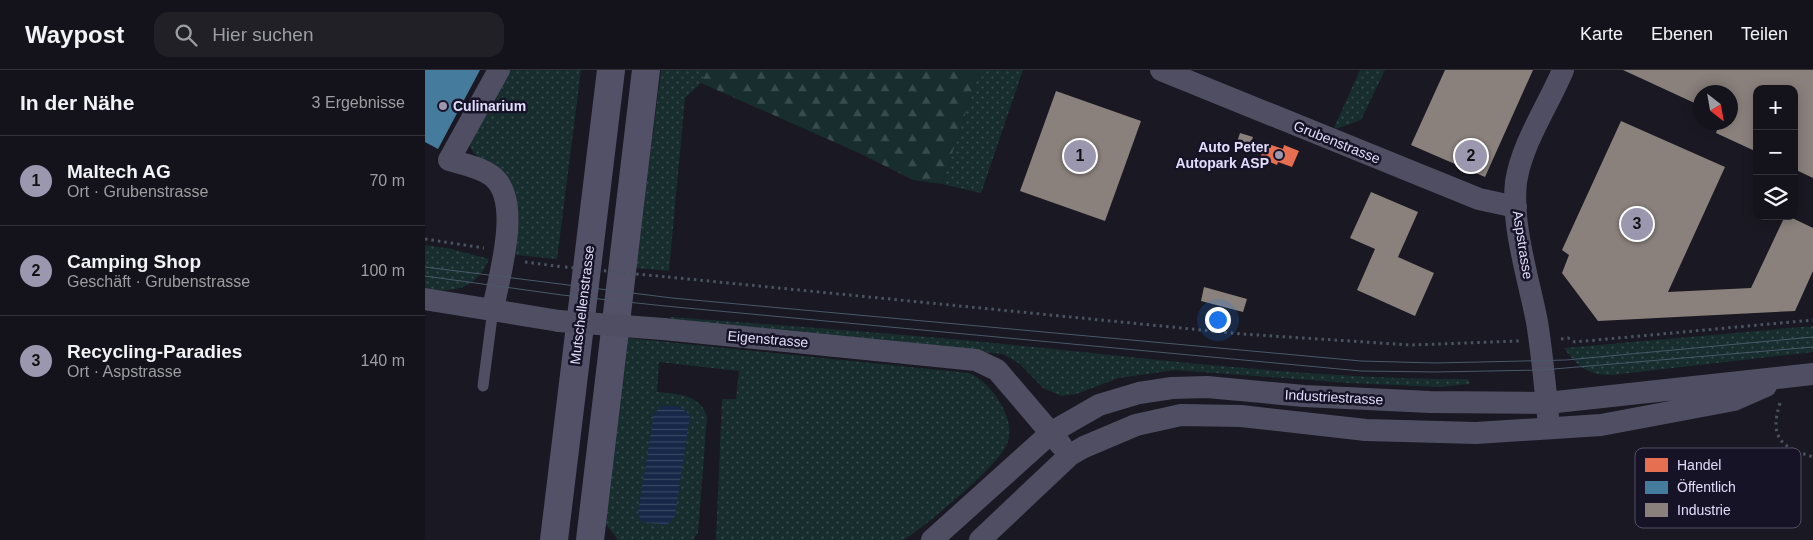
<!DOCTYPE html>
<html lang="de">
<meta charset="utf-8">
<style>
:root{--surface:#14121a;--page:#212027;--text:#f1f3f6;--muted:#9d9ea2;--line:#333239;--accent:#9b97af}
body{margin:0;font-family:Helvetica,sans-serif;background:var(--page);color:var(--text)}
.controls{position:absolute;right:15px;top:15px;display:grid;overflow:hidden;border-radius:10px;box-shadow:0 2px 12px #0003}
.controls button{width:45px;height:45px;display:grid;place-items:center;padding:0;border:0;border-bottom:1px solid var(--line);background:var(--surface);color:var(--text);font:25px sans-serif}
.compass{position:absolute;left:1268px;top:15px;width:45px;height:45px;border-radius:50%;background:var(--surface);box-shadow:0 2px 12px #0003;rotate:149deg}
.you{position:absolute;left:792px;top:249px;width:18px;height:18px;margin:-12px;border:4px solid #fff;border-radius:50%;background:#1a73e8;box-shadow:0 0 0 8px #1a73e833}
.badge{display:grid;place-items:center;width:32px;height:32px;border-radius:50%;background:var(--accent);color:#111;font-size:16px;font-weight:700}
.pin{position:absolute;translate:-50% -50%;border:2px solid #fff;box-shadow:0 1px 5px #0006}
.list{margin:0;padding:0;list-style:none}
h2{display:flex;justify-content:space-between;align-items:center;height:65px;margin:0;padding:0 20px;font-size:21px}
h2 small{font-size:16px;font-weight:400;color:var(--muted)}
.list li{display:grid;grid-template-columns:32px 1fr auto;gap:15px;align-items:center;box-sizing:border-box;height:90px;padding:0 20px;border-top:1px solid var(--line)}
.list b{display:block;font-size:19px;white-space:nowrap}
.list p{margin:0;font-size:16px;white-space:nowrap;color:var(--muted)}
.list em{font-size:16px;font-style:normal;color:var(--muted)}
.icon{flex:none;width:28px;height:28px;fill:none;stroke:currentColor;stroke-width:2;stroke-linecap:round;stroke-linejoin:round}
.map{position:relative;flex:none;width:1388px;height:470px;overflow:hidden}
header{display:flex;align-items:center;gap:30px;box-sizing:border-box;height:70px;padding:0 25px;background:var(--surface);border-bottom:1px solid var(--line)}
header strong{font-size:24px}
nav{display:flex;gap:28px;margin-inline-start:auto;font-size:18px}
.search{width:350px;height:45px;background:var(--page);display:flex;align-items:center;gap:12px;box-sizing:border-box;padding:0 18px;border-radius:15px;color:var(--muted);font-size:19px}
main{display:flex}
aside{flex:1;background:var(--surface)}
.map>svg:first-child{display:block}
.grass{fill:url(#grass-dots)}
.forest{fill:url(#forest-firs)}
.water{fill:url(#water-rules)}
.shops{fill:#e76f51}
.public{fill:#457b9d}
.industry{fill:#8a817c}
.lines{fill:none;stroke-linecap:round;stroke-linejoin:round}
.path{stroke:#4a5461;stroke-width:3;stroke-dasharray:2.5 4;stroke-linecap:butt}
.lane{stroke:#504e62;stroke-width:11}
.street{stroke:#504e62;stroke-width:22}
.secondary{stroke:#535168;stroke-width:28}
.tram{stroke:#4a5969;stroke-width:1}
.path-bridge{stroke:#4a5461;stroke-width:3;stroke-dasharray:2.5 4;stroke-linecap:butt}
.street-bridge{stroke:#504e62;stroke-width:22}
.poi-dot{fill:#9b97af;stroke:#171327;stroke-width:2}
.labels{text-anchor:middle;stroke-width:5;stroke-linejoin:round;paint-order:stroke}
.poi-label{font-size:14px;font-weight:bold;fill:#e1dcfb;stroke:#171327;text-anchor:start}
.street-label{font-size:14px;fill:#e1dcfb;stroke:#171327}
.key{fill:#171327;stroke:#544f67;stroke-width:1}
.key-label{font-size:14px;fill:#e1dcfb}
</style>
<header>
<strong>Waypost</strong>
<div class="search"><svg class="icon" aria-label="search" viewBox="0 0 24 24"><circle cx="10" cy="10" r="6"/><path d="M15 15l6 6"/></svg>Hier suchen</div>
<nav><a>Karte</a><a>Ebenen</a><a>Teilen</a></nav>
</header>
<main>
<aside>
<h2>In der Nähe<small>3 Ergebnisse</small></h2>
<ul class="list">
<li><span class="badge">1</span><div><b>Maltech AG</b><p>Ort · Grubenstrasse</p></div><em>70 m</em></li>
<li><span class="badge">2</span><div><b>Camping Shop</b><p>Geschäft · Grubenstrasse</p></div><em>100 m</em></li>
<li><span class="badge">3</span><div><b>Recycling-Paradies</b><p>Ort · Aspstrasse</p></div><em>140 m</em></li>
</ul>
</aside>
<div class="map">
<svg width="1388" height="470" viewBox="0 0 1388 470">
<defs>
<pattern id="grass-dots" width="8" height="8" patternUnits="userSpaceOnUse" patternTransform="scale(1.25)"><rect width="8" height="8" fill="#172d2e"/><path d="M2 2h.1M6 6h.1" fill="none" stroke="#384b4d" stroke-width="1.8" stroke-linecap="round"/></pattern>
<pattern id="forest-firs" width="22" height="20" patternUnits="userSpaceOnUse" patternTransform="scale(1.25)"><rect width="22" height="20" fill="#172d2e"/><path d="M5 1l3.5 6h-7zM16 11l3.5 6h-7z" fill="#384b4d"/></pattern>
<pattern id="water-rules" width="6" height="5" patternUnits="userSpaceOnUse" patternTransform="scale(1.25)"><rect width="6" height="5" fill="#162748"/><path d="M0 2.5h6" fill="none" stroke="#384663"/></pattern>
</defs>
<rect width="100%" height="100%" fill="#1a1822"/>
<path class="grass" d="M79,0H156L132,189L91,185C93,156 101,118 72,99C60,91 49,88 44,74Z
M236,0H283L276,13L260,28L244,201L211,198Z
M555,0H598L556,123L517,114Z
M935,0H960L936,50L908,60Z
M0,175L27,179L64,189C51,220 30,222 0,220Z
M245,247C367,256 488,265 610,277C754,292 898,309 1043,309L1045,314L1014,317L924,313L750,300L694,308L651,324L637,326L618,318L595,294L578,284L245,250Z
M1388,256V282L1187,305C1164,306 1152,296 1139,278Z
M203,268L544,303C556,308 567,319 574,331C582,344 588,359 582,374C573,396 500,457 478,470H291L297,329H311L314,301L234,292L232,322C252,324 276,324 282,347L273,463L268,470H193L180,453Z"/>
<path class="forest" d="M283,0H555L517,114L488,110L434,83L276,13Z"/>
<path class="water" d="M236,336H254L265,345L250,446L242,455L216,452L213,442L229,344Z"/>
<path class="shops" d="M841,73L858,79L859,75L874,81L867,97L853,92L852,95L835,88Z"/>
<path class="public" d="M0,0H55L13,79L0,72Z"/>
<path class="industry" d="M1020,0H1108L1060,107L986,75Z
M1198,0H1388V108L1369,99V19H1332V82L1291,63L1295,52H1306V22H1276V36Z
M631,21L716,51L680,151L595,121Z
M1196,51L1300,97L1243,222L1326,218L1360,146H1363L1388,158V201L1370,241L1173,251L1137,203L1144,185L1137,180Z
M815,63L828,67L824,79L811,75Z
M946,122L993,142L973,187L1009,203L990,246L932,220L950,179L925,168Z
M779,217L822,229L818,242L776,231Z"/>
<g class="lines">
<path class="path" d="M0,169L59,178
M100,192L138,197
M243,207L817,264L986,275L1094,271
M1136,269L1143,268L1150,272L1388,250
M1355,333C1344,368 1356,377 1388,387"/>
<path class="lane" d="M58,316L68,239"/>
<path class="street" d="M736,0L1054,129L1091,137
M0,229L134,251
M68,239C74,206 98,130 67,106C55,97 38,94 24,90L74,0
M238,259L551,290L572,300L636,375
M1123,346C1120,315 1117,283 1112,252C1104,210 1086,155 1091,112C1097,73 1123,36 1138,0
M507,470L627,362L674,335L714,323L747,318L782,317L879,326L1005,332L1122,333L1388,304
M555,470L645,385L659,377L711,355L756,345L816,346L941,360L1051,363L1176,355L1309,330L1341,316"/>
<path class="secondary" d="M129,470L186,0
M165,470L221,0"/>
<path class="tram" d="M0,197L247,228L936,291L1010,293L1141,290L1388,267
M0,206L137,225L240,236L936,301L1010,302L1117,300L1388,277"/>
<path class="path-bridge" d="M140,197L243,207"/>
<path class="street-bridge" d="M134,251L238,259"/>
</g>
<g class="poi-dot">
<circle cx="18" cy="36" r="5"/>
<circle cx="854" cy="85" r="5"/>
</g>
<g class="labels">
<g class="poi-label">
<text x="28" y="41">Culinarium</text>
<text x="844" y="82" text-anchor="end">Auto Peter<tspan x="844" dy="16">Autopark ASP</tspan></text>
</g>
<g class="street-label">
<text transform="translate(912 72) rotate(22)" y="5">Grubenstrasse</text>
<text transform="translate(1098 175) rotate(81)" y="5">Aspstrasse</text>
<text transform="translate(157 235) rotate(-83)" y="5">Mutschellenstrasse</text>
<text transform="translate(343 269) rotate(5)" y="5">Eigenstrasse</text>
<text transform="translate(909 327) rotate(3)" y="5">Industriestrasse</text>
</g>
</g>
<rect x="1210" y="378" width="166" height="80" rx="8" class="key"/>
<rect x="1220" y="388" width="23" height="14" fill="#e76f51"/>
<rect x="1220" y="411" width="23" height="13" fill="#457b9d"/>
<rect x="1220" y="433" width="23" height="14" fill="#8a817c"/>
<g class="key-label">
<text x="1252" y="400">Handel</text>
<text x="1252" y="422">Öffentlich</text>
<text x="1252" y="445">Industrie</text>
</g>
</svg>
<div class="controls">
<button>+</button>
<button>−</button>
<button><svg class="icon" aria-label="layers" viewBox="0 0 24 24"><path d="M12 4l9 5-9 5-9-5zM3 14l9 5 9-5"/></svg></button>
</div>
<svg class="compass" viewBox="-18 -18 36 36"><path d="M0-13l5 13h-10z" fill="#e53935"/><path d="M0 13l5-13h-10z" fill="#9d9ea2"/></svg>
<div class="you"></div>
<div class="pin badge" style="left:655px;top:86px">1</div>
<div class="pin badge" style="left:1046px;top:86px">2</div>
<div class="pin badge" style="left:1212px;top:154px">3</div>
</div>
</main>
